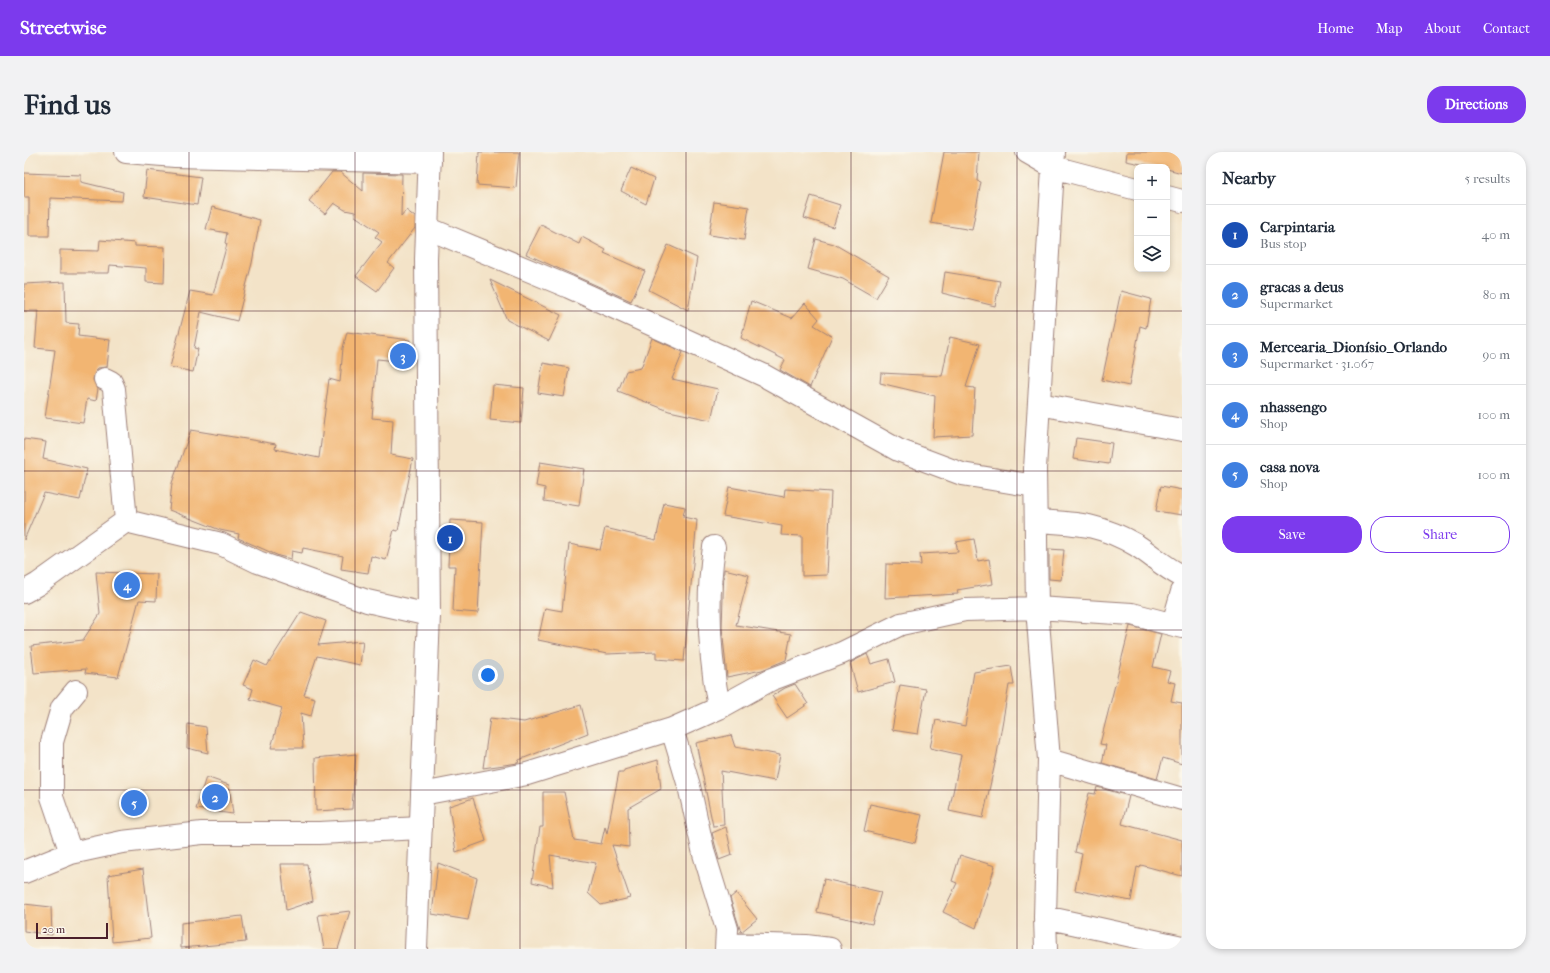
<!DOCTYPE html>
<meta charset="utf-8">
<style>
:root{--surface:#fff;--page:#f2f2f3;--text:#1f2937;--muted:#747a83;--line:#e0e1e3;--accent:#7c3aed}
body{margin:0;font-family:"IM FELL French Canon",serif;background:var(--page);color:var(--text)}
.controls{position:absolute;right:12px;top:12px;display:grid;overflow:hidden;border-radius:8px;box-shadow:0 2px 6px #0003}
.controls button{width:36px;height:36px;display:grid;place-items:center;padding:0;border:0;border-bottom:1px solid var(--line);background:var(--surface);color:var(--text);font:20px sans-serif}
.scale{position:absolute;left:12px;bottom:10px;width:72px;box-sizing:border-box;padding-left:4px;border:2px solid #4a1f2b;border-top:0;font-size:11px;line-height:14px;white-space:nowrap;color:#4a1f2b;-webkit-text-stroke:3px #fbf7ec;paint-order:stroke}
.you{position:absolute;left:464px;top:523px;width:14px;height:14px;margin:-10px;border:3px solid #fff;border-radius:50%;background:#1a73e8;box-shadow:0 0 0 6px #1a73e833}
.badge{display:grid;place-items:center;width:26px;height:26px;border-radius:50%;background:var(--accent);color:#fff;font-size:13px;font-weight:700}
.pin{position:absolute;translate:-50% -50%;border:2px solid #fff;box-shadow:0 1px 4px #0006}
.list{margin:0;padding:0;list-style:none}
h2{display:flex;justify-content:space-between;align-items:center;height:52px;margin:0;padding:0 16px;font-size:17px}
h2 small{font-size:13px;font-weight:400;color:var(--muted)}
.list li{display:grid;grid-template-columns:26px 1fr auto;gap:12px;align-items:center;box-sizing:border-box;height:60px;padding:0 16px;border-top:1px solid var(--line)}
.list b{display:block;font-size:15px;white-space:nowrap}
.list p{margin:0;font-size:13px;white-space:nowrap;color:var(--muted)}
.list em{font-size:13px;font-style:normal;color:var(--muted)}
.actions{display:flex;gap:8px;padding:12px 16px}
.actions a{flex:1;padding:9px 0;border:1px solid var(--accent);border-radius:16px;text-align:center;font-size:14px;color:var(--accent)}
.actions .main{background:var(--accent);color:#fff}
.icon{flex:none;width:22px;height:22px;fill:none;stroke:currentColor;stroke-width:2;stroke-linecap:round;stroke-linejoin:round}
.map{position:relative;flex:none;width:1158px;height:797px;overflow:hidden;border-radius:16px}
header{display:flex;align-items:center;gap:24px;box-sizing:border-box;height:56px;padding:0 20px;background:var(--accent);color:#fff}
header strong{font-size:19px}
nav{display:flex;gap:22px;margin-inline-start:auto;font-size:14px}
.intro{display:flex;align-items:center;justify-content:space-between;box-sizing:border-box;height:96px;padding:0 24px}
h1{margin:0;font-size:28px}
.button{padding:10px 18px;border-radius:16px;background:var(--accent);color:#fff;font-size:14px;font-weight:700}
main{display:flex;gap:24px;padding:0 24px}
aside{flex:1;background:var(--surface);border-radius:16px;box-shadow:0 2px 6px #0003}
.map>svg:first-child{display:block}
.building{fill:#f2b572}
.lines{fill:none;stroke-linecap:round;stroke-linejoin:round}
.street-casing{stroke:#9e817a;stroke-width:24}
.secondary-casing{stroke:#9e817a;stroke-width:24}
.street{stroke:#fff;stroke-width:22}
.secondary{stroke:#fff;stroke-width:22}
.grid{fill:none;stroke:#4a1f2b;stroke-width:1;stroke-opacity:0.55}
</style>
<header>
<strong>Streetwise</strong>
<nav><a>Home</a><a>Map</a><a>About</a><a>Contact</a></nav>
</header>
<div class="intro"><h1>Find us</h1><a class="button">Directions</a></div>
<main>
<div class="map">
<svg width="1158" height="797" viewBox="0 0 1158 797">
<rect width="100%" height="100%" fill="#fbf7ec"/>
<filter id="ink" filterUnits="userSpaceOnUse"><feTurbulence type="fractalNoise" baseFrequency=".025" numOctaves="2"/><feDisplacementMap in="SourceGraphic" scale="8" xChannelSelector="R" yChannelSelector="G"/><feConvolveMatrix kernelMatrix="1 2 1 2 8 2 1 2 1" color-interpolation-filters="sRGB"/></filter>
<filter id="wash" filterUnits="userSpaceOnUse"><feTurbulence type="fractalNoise" baseFrequency=".012" numOctaves="4" result="noise"/><feDisplacementMap in="SourceGraphic" scale="16" xChannelSelector="R" yChannelSelector="G"/><feGaussianBlur stdDeviation="0.9" result="paint"/><feColorMatrix in="noise" values="0 0 0 0 0 0 0 0 0 0 0 0 0 0 0 0 0 1.4 0 .05"/><feComposite in="paint" operator="in"/></filter>
<g filter="url(#wash)">
<rect width="100%" height="100%" fill="#f3e3c8"/>
<g id="blocks">
<path class="building" d="M455,0H495L492,36L453,33Z
M920,0H955L953,29L957,30L948,78L907,71Z
M1103,0H1158V21L1143,17V15H1132L1102,9Z
M607,16L630,27L622,52L597,39Z
M123,18L177,25L173,53L120,45Z
M308,20H316L339,39V21L378,22L377,64L382,58L391,65V76L364,111L370,116L353,139L332,124L358,90L351,85L355,80L331,64V60L321,58L310,51L301,62L285,49Z
M0,21L57,23V30L99,40L98,49L26,46L25,84H5V45H0Z
M787,44L816,53L809,75L780,66Z
M690,50L725,55L720,88L685,83Z
M188,55L236,68L228,111L213,169L177,160L170,196L174,197L169,220L146,215L166,139L189,143L203,92L201,91L203,81L182,77Z
M517,73L555,92L558,85L582,98L580,101L621,119L607,149L502,102Z
M792,87L810,92L865,124L852,146L819,127L784,117Z
M76,88L111,91V94L141,95L140,131L122,130V116L86,113L85,121H36V98L75,99Z
M644,93L673,106L664,158L625,138Z
M921,120L976,129L971,154L918,141Z
M466,128L537,163L525,189L483,168Z
M41,130L42,171L55,172L54,184L86,188L83,215L74,216L70,222L69,228L74,237L72,249L63,247L59,271L21,266L31,198L11,196L14,159H0V132Z
M1097,139L1127,147L1122,176L1116,174L1105,234L1078,228Z
M727,149L768,166L781,151L795,167L790,173L808,184L786,235L756,218L761,208L717,186Z
M323,180L386,188L384,210L353,207L348,266L369,268L367,303L389,307L374,379L370,378L362,408L347,404L344,421L317,417L319,404L279,396L278,401L268,399L267,407L255,404L214,386L215,382L196,378L145,358L148,331L167,278L252,292L251,297L295,306L305,227L316,230L319,196Z
M926,185L956,192L942,235L951,236L948,283L909,285L911,244L856,231L857,221L918,224Z
M628,186L659,200L648,227L694,237L687,268L645,259L594,239L602,219L617,216Z
M519,211L545,216L540,245L514,241Z
M469,233L500,236L497,271L466,268Z
M1052,286L1088,291L1085,312L1049,307Z
M0,287L22,290L19,307L63,317L56,348L20,341L0,388Z
M516,310L560,317L555,354L520,349L521,336L512,334Z
M1137,334L1158,338V363L1132,359Z
M705,335L760,345L761,337L807,340L803,423L778,424V384L757,383L758,374L699,364Z
M640,351L661,355L659,365L673,368L660,509L632,507V500L583,502L514,488L521,456L538,459L545,392L576,398L581,376L632,388Z
M426,368L459,370L454,461L429,459L431,414H424Z
M950,387L954,409L965,407L969,432L933,438L934,442L861,446L862,412L897,413L896,402L934,400L932,390Z
M1025,397L1040,398L1037,428L1025,427Z
M700,417L725,423L712,473L767,482L762,508L738,518L703,525L698,475Z
M72,420L133,422L132,449L115,448L94,525L61,521L62,517L10,521L7,494L59,488L76,462Z
M277,460L302,469L294,493L339,489L336,513L293,504L280,543L291,546L287,564L277,561L279,596H247L258,556L226,547L229,537L219,533L230,508L243,514Z
M1106,474L1137,482L1129,515L1146,519L1143,529L1151,531L1147,549L1158,551V612L1139,606L1133,627L1078,611L1082,593L1076,592Z
M843,502L847,512L865,507L871,530L834,540L826,511Z
M987,514L990,533H985L973,602L959,666L925,659L937,603L906,596L912,568L941,574L950,520Z
M771,532L784,552L763,566L748,544L761,536Z
M876,533L902,537L894,582L868,578Z
M557,553L564,581L495,608L494,611L459,616L466,566L500,570Z
M164,572L182,575L184,601L163,596Z
M707,583L711,595L756,603L751,629L697,619L700,673L689,674L672,591Z
M332,602L328,657L292,659L291,606Z
M634,608L637,637L604,656L605,695L588,693L606,746L577,753L564,741L572,711L526,703L529,735L508,730L516,675H519V640H540L550,688L577,692L581,675L583,681L595,620H600V618Z
M182,625L205,633L209,662L172,657Z
M1073,635L1105,644L1098,672L1158,688V724L1117,713L1116,716L1113,715L1107,749L1051,738L1058,702L1051,700L1065,641L1071,642Z
M449,646L462,689L432,700L425,654Z
M846,652L898,663L891,691L840,679Z
M702,675L708,703L695,708L688,681Z
M936,703L971,714L952,776L919,760L933,731L928,729Z
M414,711L453,726L444,768L408,762Z
M257,712H283L289,749L262,758Z
M119,717L127,786L88,790L84,723Z
M800,727L857,740L848,772L793,760Z
M712,741L733,767L717,780L706,746Z
M0,752L27,755L28,783L0,779Z
M326,759L314,797H300L294,763Z
M218,764L222,790L157,796V771Z"/>
</g>
</g>
<g filter="url(#ink)">
<use href="#blocks" fill-opacity="0" stroke="#9e817a" stroke-width="1"/>
<g class="lines">
<g class="street-casing">
<path id="street" d="M102,0L151,4L406,10
M1003,0L1029,15L1113,37
M1143,45L1158,49
M403,76L545,135L739,223L874,298L938,322L1011,334
M81,227L87,230L90,237L102,369
M1015,252L1158,278
M1012,369C1054,372 1074,371 1112,393C1128,403 1141,416 1158,424
M690,395C682,449 685,502 695,556
M0,440L14,432L102,369L197,392L234,410L343,449L405,463
M1149,472L1158,440
M648,577L665,634L680,702L703,777L702,797
M1025,608L1158,647
M398,642L503,622L648,577L695,556L746,528L818,501L877,472L941,458L1013,456L1108,462L1158,475
M47,701L28,645V590L38,556L52,539
M0,720L47,701L98,690L178,681H295L397,676
M1021,765L1158,795
M703,792L782,794L806,797
M1022,797L1021,765L1025,608L1013,456L1011,317L1030,0"/>
</g>
<g class="secondary-casing">
<path id="secondary" d="M392,797L405,463L402,107L406,0"/>
</g>
<use href="#street" class="street"/>
<use href="#secondary" class="secondary"/>
</g>
</g>
<path class="grid" d="M165,0V797M331,0V797M496,0V797M662,0V797M827,0V797M993,0V797M0,159H1158M0,319H1158M0,478H1158M0,638H1158"/>
</svg>
<div class="controls">
<button>+</button>
<button>−</button>
<button><svg class="icon" aria-label="layers" viewBox="0 0 24 24"><path d="M12 4l9 5-9 5-9-5zM3 14l9 5 9-5"/></svg></button>
</div>
<div class="scale">20 m</div>
<div class="you"></div>
<div class="pin badge" style="left:426px;top:386px;background:#1a4fb4">1</div>
<div class="pin badge" style="left:191px;top:645px;background:#3f7fe0">2</div>
<div class="pin badge" style="left:379px;top:204px;background:#3f7fe0">3</div>
<div class="pin badge" style="left:103px;top:433px;background:#3f7fe0">4</div>
<div class="pin badge" style="left:110px;top:651px;background:#3f7fe0">5</div>
</div>
<aside>
<h2>Nearby<small>5 results</small></h2>
<ul class="list">
<li><span class="badge" style="background:#1a4fb4">1</span><div><b>Carpintaria</b><p>Bus stop</p></div><em>40 m</em></li>
<li><span class="badge" style="background:#3f7fe0">2</span><div><b>gracas a deus</b><p>Supermarket</p></div><em>80 m</em></li>
<li><span class="badge" style="background:#3f7fe0">3</span><div><b>Mercearia_Dionísio_Orlando</b><p>Supermarket · 31.067</p></div><em>90 m</em></li>
<li><span class="badge" style="background:#3f7fe0">4</span><div><b>nhassengo</b><p>Shop</p></div><em>100 m</em></li>
<li><span class="badge" style="background:#3f7fe0">5</span><div><b>casa nova</b><p>Shop</p></div><em>100 m</em></li>
</ul>
<div class="actions"><a class="main">Save</a><a>Share</a></div>
</aside>
</main>
